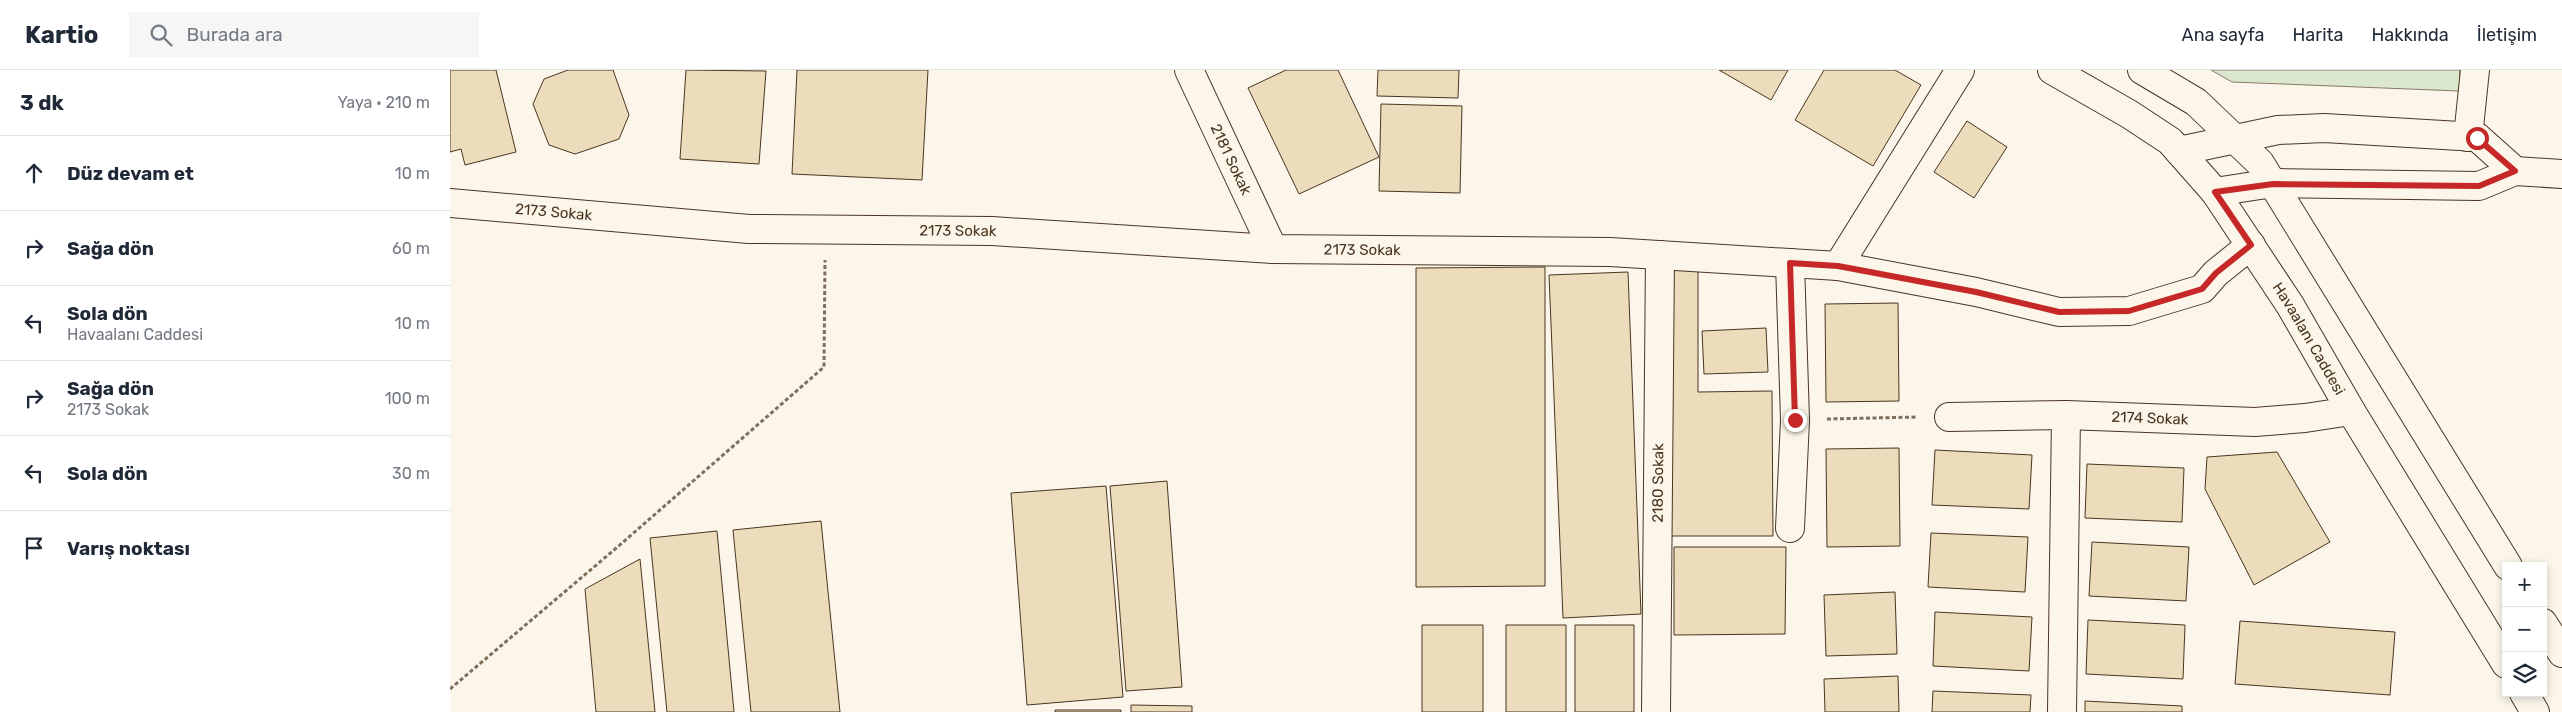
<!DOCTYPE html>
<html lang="tr">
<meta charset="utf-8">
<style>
:root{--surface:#fff;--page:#f6f6f7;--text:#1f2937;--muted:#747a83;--line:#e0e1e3}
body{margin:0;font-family:Rubik,sans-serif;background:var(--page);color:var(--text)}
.controls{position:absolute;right:15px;bottom:15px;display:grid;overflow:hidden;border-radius:0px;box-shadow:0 2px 8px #0003}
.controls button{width:45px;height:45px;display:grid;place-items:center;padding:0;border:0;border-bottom:1px solid var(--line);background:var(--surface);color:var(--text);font:25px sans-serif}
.stop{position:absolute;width:15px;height:15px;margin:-11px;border:4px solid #c62828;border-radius:50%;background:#fff}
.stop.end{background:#c62828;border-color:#fff;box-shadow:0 1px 5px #0008}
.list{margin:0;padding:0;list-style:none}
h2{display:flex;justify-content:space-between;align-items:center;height:65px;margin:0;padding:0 20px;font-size:21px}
h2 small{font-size:16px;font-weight:400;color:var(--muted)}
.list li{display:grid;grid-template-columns:32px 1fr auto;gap:15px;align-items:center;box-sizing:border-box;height:75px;padding:0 20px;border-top:1px solid var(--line)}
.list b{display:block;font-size:19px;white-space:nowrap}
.list p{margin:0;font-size:16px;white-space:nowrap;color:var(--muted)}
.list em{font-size:16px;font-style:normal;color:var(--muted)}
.icon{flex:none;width:28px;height:28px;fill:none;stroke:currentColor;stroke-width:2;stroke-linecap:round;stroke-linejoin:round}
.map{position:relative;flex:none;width:2112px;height:642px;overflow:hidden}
header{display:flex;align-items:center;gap:30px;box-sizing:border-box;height:70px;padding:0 25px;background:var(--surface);border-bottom:1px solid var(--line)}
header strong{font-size:24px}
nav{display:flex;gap:28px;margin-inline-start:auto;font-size:18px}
.search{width:350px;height:45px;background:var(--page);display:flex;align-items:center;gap:12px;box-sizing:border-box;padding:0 18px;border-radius:0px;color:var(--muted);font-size:19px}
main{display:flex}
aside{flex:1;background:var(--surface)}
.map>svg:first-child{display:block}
.green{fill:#dce7d0;stroke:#887966}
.building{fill:#ecdcbc;stroke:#4a3520}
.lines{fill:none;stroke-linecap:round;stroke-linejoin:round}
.minor-casing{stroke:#4a3520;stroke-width:30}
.path{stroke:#7f6f5c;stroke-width:3;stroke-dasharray:4 2.5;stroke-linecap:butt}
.minor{stroke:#fbf6e9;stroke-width:28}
.route{stroke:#c62828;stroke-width:6}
.labels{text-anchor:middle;stroke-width:4;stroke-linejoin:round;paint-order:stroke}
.street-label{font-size:15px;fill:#4a3520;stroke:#fbf6e9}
</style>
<header>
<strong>Kartio</strong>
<div class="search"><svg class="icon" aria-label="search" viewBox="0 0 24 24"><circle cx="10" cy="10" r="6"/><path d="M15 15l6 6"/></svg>Burada ara</div>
<nav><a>Ana sayfa</a><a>Harita</a><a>Hakkında</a><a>İletişim</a></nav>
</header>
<main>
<aside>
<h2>3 dk<small>Yaya · 210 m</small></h2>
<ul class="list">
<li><svg class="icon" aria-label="ahead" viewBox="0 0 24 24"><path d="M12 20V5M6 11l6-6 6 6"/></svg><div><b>Düz devam et</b></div><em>10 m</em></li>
<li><svg class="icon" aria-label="right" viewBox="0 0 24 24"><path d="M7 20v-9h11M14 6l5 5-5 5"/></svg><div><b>Sağa dön</b></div><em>60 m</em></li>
<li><svg class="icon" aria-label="left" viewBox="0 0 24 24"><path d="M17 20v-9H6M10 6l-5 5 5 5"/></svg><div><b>Sola dön</b><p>Havaalanı Caddesi</p></div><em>10 m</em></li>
<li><svg class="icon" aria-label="right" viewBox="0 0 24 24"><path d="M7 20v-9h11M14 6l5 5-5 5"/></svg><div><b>Sağa dön</b><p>2173 Sokak</p></div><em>100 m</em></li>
<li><svg class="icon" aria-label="left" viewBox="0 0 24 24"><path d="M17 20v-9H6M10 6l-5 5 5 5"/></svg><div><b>Sola dön</b></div><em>30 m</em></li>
<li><svg class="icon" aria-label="arrive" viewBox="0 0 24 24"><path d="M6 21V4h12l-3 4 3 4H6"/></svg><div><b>Varış noktası</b></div></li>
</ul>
</aside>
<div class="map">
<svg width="2112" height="642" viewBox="0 0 2112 642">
<rect width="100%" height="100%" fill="#fbf6e9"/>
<path class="green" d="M1761,0H2010L2009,21L1782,12Z"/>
<path class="building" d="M0,0H46L66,82L15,95L11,79L0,82Z
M118,0H163L179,45L169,69L125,84L99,75L83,34L94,9Z
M236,0L316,1L309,94L230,89Z
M347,0H478L472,110L342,104Z
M836,0H888L929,87L849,124L798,18Z
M928,0H1009L1008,28L927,26Z
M1269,0H1338L1321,30Z
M1374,0H1445L1471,15L1423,96L1345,50Z
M931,34L1012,36L1010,123L929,121Z
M1517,51L1557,77L1524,128L1484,102Z
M1095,197V516L966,517V198Z
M1248,199V322L1322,321L1323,466H1218V200Z
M1178,202L1191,544L1113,548L1099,205Z
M1448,233L1449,331L1376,332L1375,234Z
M1316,258L1318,302L1254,304L1252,261Z
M1449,378L1450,476L1377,477L1376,379Z
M1485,380L1582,385L1579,439L1482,435Z
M1827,382L1880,472L1804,515L1755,419L1757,387Z
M1637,394L1734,398L1732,452L1635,448Z
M717,411L732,617L676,621L660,416Z
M656,416L673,627L577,635L561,423Z
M371,451L390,642H301L283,460Z
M267,461L284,642H217L200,468Z
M1481,463L1578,467L1575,522L1478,517Z
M1642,472L1739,477L1736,531L1639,526Z
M1224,477H1336L1335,564L1224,565Z
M190,489L205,642H146L135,519Z
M1445,522L1447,584L1376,586L1374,525Z
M1485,542L1582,547L1579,601L1483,596Z
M1638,550L1735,555L1733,609L1636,604Z
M1790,551L1945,562L1940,625L1785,614Z
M972,555H1033V642H972Z
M1056,555H1116V642H1056Z
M1125,555H1184V642H1125Z
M1448,606L1449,642H1375L1374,609Z
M1483,621L1581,625L1580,642H1482Z
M1635,631L1732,636V642H1635Z
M681,635L742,636V642H681Z
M605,640H671V642H605Z"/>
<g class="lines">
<g class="minor-casing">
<g id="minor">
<path id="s1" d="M739,0L823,179"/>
<path id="s2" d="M1602,0L1679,44L1720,71L1765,122L1840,235L1901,341L2056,594"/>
<path d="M1692,0L1746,32L1810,93L2058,496"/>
<path d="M2018,67L2025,0"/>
<path d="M1729,81L1828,60L1874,58L2027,67L2065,101"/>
<path d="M1765,122L1823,113L2029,116L2065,101L2112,104"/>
<path id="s3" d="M0,133L299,159L542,161L823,179L1160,182L1388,196L1526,222L1609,242L1679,241L1752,219L1766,203L1801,175"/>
<path d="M1388,196L1510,0"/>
<path id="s4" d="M1499,347L1616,345L1805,352L1855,348L1901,341"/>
<path d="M1340,458L1345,350L1340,193"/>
<path d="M2093,553L2112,583"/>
<path d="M2074,623L2085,642"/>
<path id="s5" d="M1206,642L1210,185"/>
<path d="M1612,642L1616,345"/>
</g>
</g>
<path class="path" d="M1377,349L1468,347
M0,619L164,480L374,297L375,190"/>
<use href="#minor" class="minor"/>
</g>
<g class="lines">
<path class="route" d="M1345,350L1340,193L1388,196L1526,222L1609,242L1679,241L1752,219L1766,203L1801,175L1765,122L1823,114L2029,116L2065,101L2027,68"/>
</g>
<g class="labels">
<g class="street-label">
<text dy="5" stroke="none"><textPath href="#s1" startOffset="99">2181 Sokak</textPath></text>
<text dy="5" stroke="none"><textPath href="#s3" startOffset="104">2173 Sokak</textPath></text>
<text dy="5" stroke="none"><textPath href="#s3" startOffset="509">2173 Sokak</textPath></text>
<text dy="5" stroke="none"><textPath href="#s3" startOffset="914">2173 Sokak</textPath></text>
<text dy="5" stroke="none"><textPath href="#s2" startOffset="380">Havaalanı Caddesi</textPath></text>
<text dy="5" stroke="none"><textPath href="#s4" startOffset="201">2174 Sokak</textPath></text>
<text dy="5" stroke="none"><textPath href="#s5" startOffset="229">2180 Sokak</textPath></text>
</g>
</g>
</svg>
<div class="controls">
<button>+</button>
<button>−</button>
<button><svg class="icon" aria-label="layers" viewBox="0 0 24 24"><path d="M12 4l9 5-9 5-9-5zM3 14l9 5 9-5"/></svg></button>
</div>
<div class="stop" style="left:2027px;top:68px"></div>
<div class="stop end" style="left:1345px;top:350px"></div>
</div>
</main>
